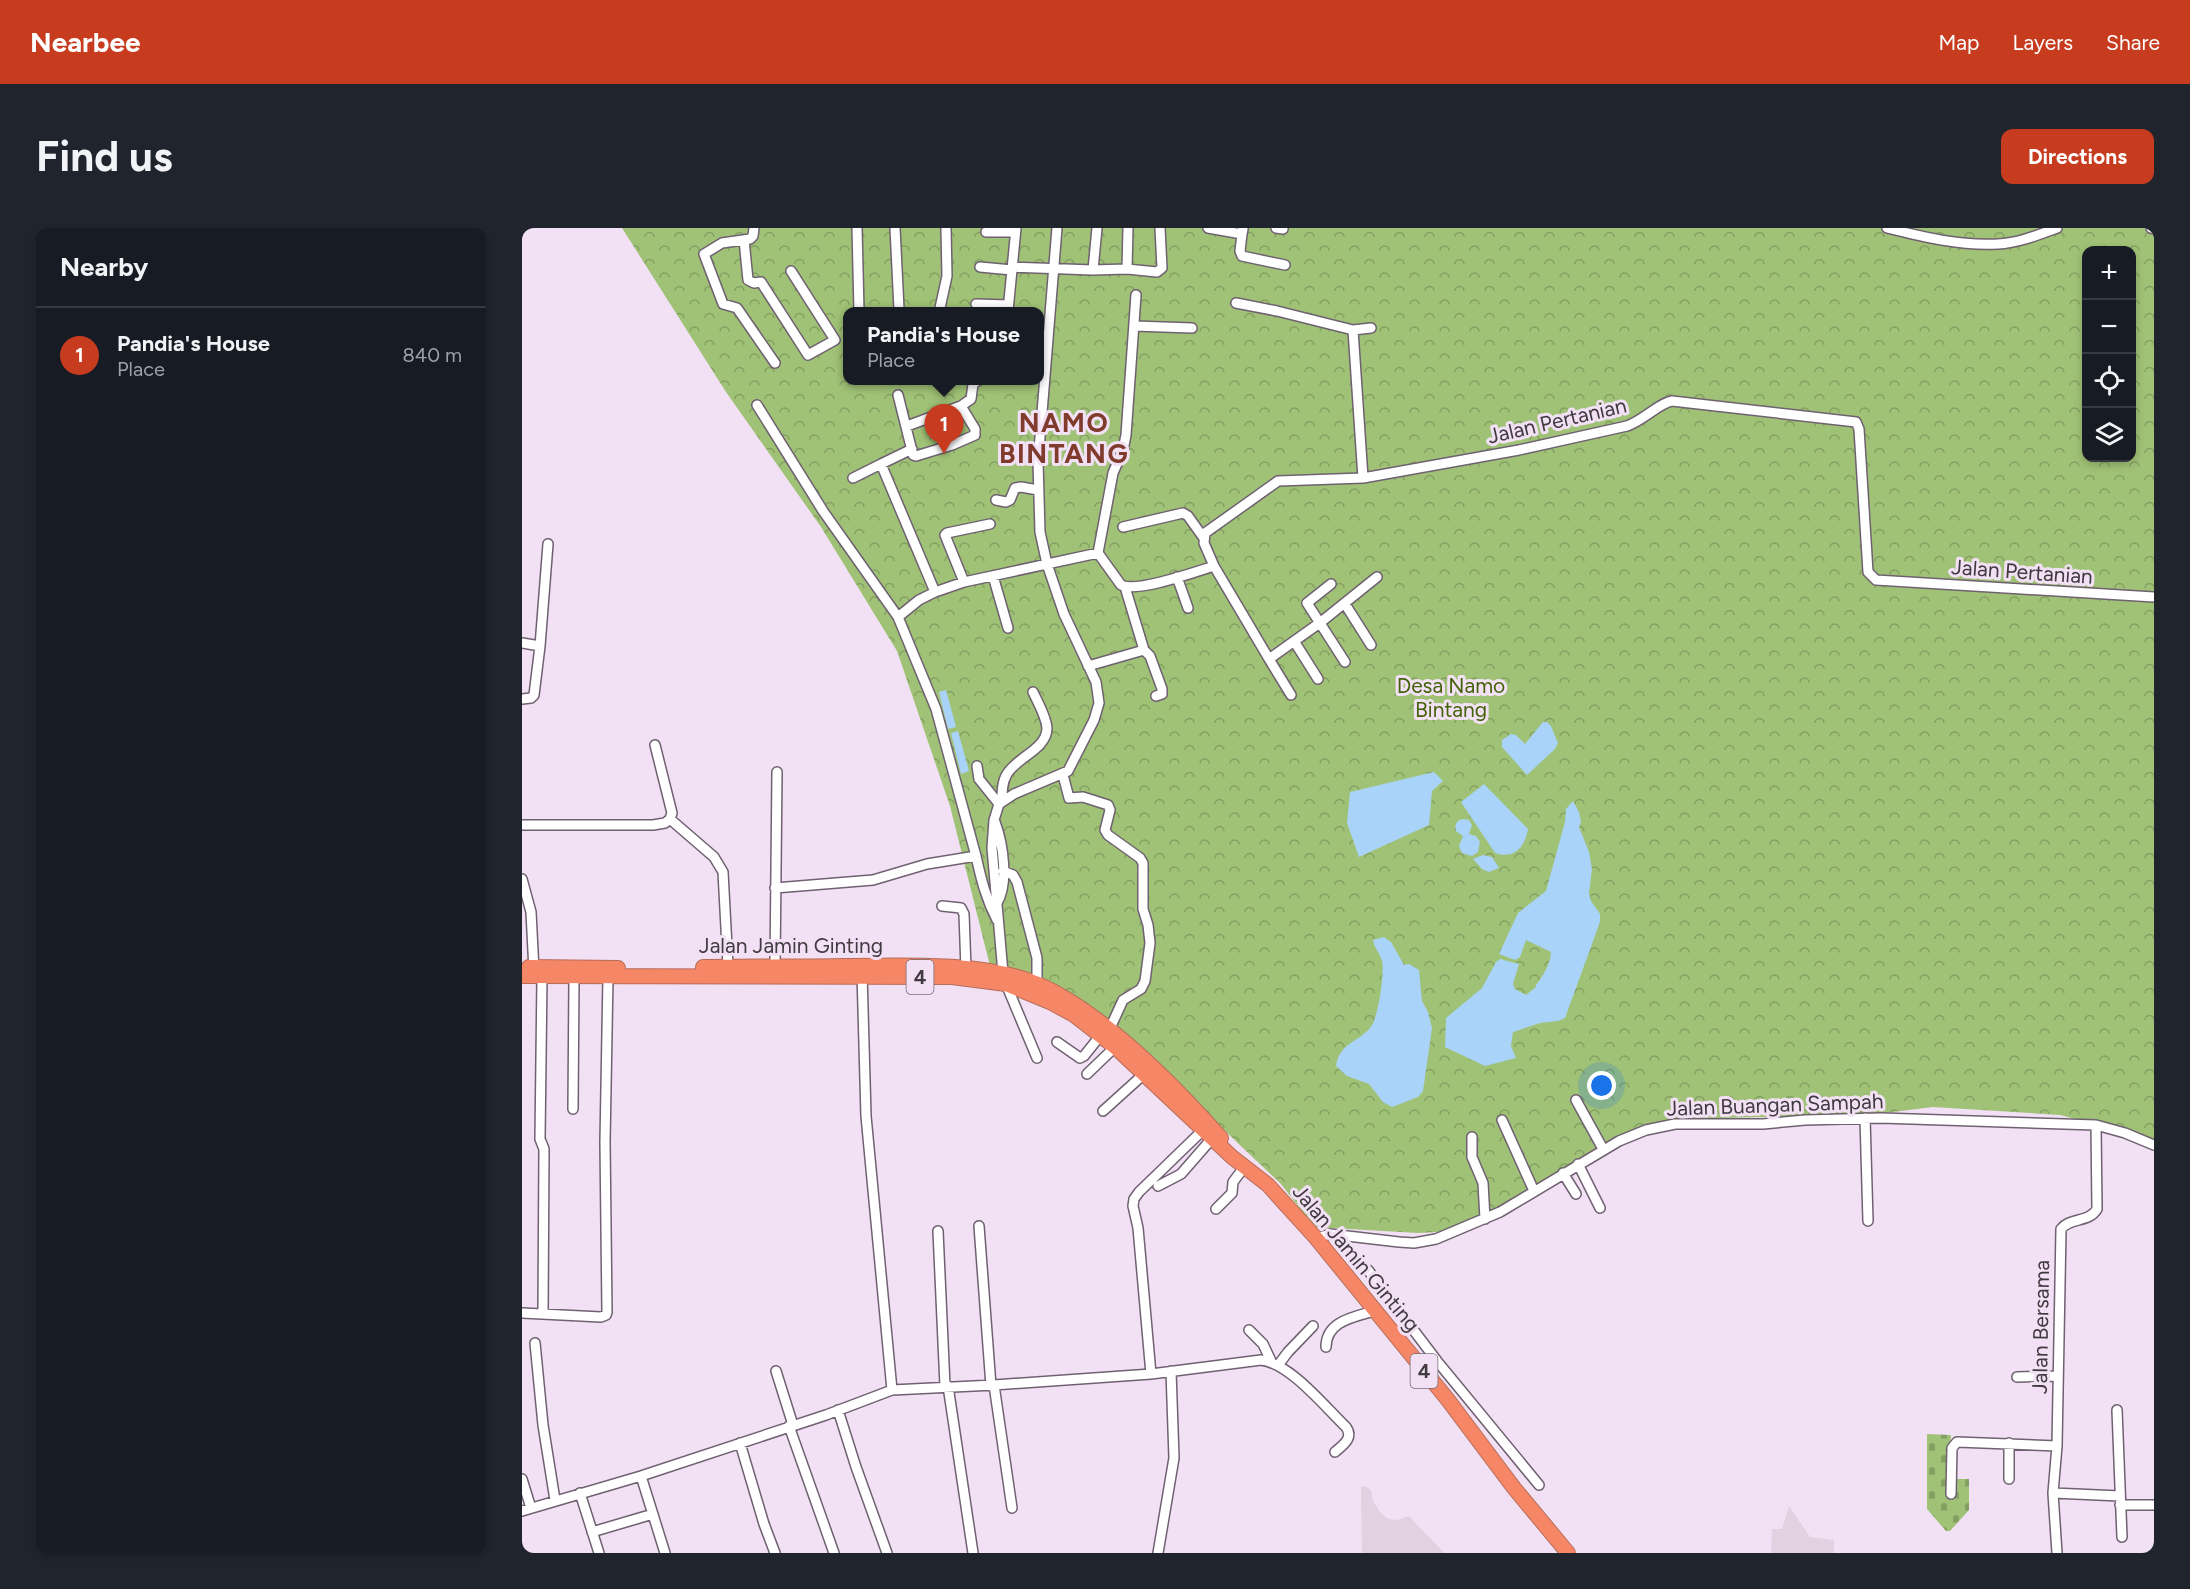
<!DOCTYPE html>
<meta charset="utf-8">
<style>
:root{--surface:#171b24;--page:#20242c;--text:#f1f3f6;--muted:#9ea1a6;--line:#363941;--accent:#c73c1f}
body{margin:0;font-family:Figtree,sans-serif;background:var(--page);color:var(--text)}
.controls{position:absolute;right:18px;top:18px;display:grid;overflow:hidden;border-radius:12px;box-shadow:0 3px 9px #0003}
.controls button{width:54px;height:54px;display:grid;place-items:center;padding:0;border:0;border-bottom:2px solid var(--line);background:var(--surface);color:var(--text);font:30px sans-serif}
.you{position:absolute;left:1080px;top:858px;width:21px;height:21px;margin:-15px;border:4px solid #fff;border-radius:50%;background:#1a73e8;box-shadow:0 0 0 9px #1a73e833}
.badge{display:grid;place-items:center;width:39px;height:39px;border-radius:50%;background:var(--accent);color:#fff;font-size:20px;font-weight:700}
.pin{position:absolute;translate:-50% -50px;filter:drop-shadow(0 2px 3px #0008)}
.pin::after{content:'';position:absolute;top:32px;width:21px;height:18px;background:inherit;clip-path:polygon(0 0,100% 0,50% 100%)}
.popup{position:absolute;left:321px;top:79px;width:201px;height:78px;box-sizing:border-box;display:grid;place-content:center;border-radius:12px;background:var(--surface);filter:drop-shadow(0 2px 4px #0005);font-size:20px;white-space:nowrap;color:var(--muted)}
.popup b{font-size:22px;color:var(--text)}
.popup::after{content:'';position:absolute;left:50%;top:100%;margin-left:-12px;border:12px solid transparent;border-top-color:var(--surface)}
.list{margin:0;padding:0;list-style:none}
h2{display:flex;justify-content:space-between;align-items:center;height:78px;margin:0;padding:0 24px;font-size:26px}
h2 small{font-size:20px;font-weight:400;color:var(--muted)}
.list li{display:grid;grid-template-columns:39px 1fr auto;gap:18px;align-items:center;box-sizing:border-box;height:96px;padding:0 24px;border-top:2px solid var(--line)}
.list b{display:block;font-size:22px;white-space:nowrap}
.list p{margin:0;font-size:20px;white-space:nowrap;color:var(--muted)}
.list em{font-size:20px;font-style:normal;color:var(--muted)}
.icon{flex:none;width:33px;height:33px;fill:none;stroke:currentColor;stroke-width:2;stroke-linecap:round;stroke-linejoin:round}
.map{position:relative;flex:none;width:1632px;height:1325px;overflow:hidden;border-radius:12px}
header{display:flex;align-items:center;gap:36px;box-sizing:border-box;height:84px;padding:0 30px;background:var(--accent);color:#fff}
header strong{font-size:28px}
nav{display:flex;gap:33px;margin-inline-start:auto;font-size:21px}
.intro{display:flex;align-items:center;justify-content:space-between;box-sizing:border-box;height:144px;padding:0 36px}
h1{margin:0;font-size:42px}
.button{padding:15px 27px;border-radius:12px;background:var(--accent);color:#fff;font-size:21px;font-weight:700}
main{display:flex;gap:36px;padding:0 36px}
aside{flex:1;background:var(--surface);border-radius:12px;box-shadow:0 3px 9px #0003}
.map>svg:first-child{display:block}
.commercial{fill:#e2d1e1}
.forest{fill:url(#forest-crowns);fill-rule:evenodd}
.cemetery{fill:url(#cemetery-stones)}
.water{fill:#aad3f9}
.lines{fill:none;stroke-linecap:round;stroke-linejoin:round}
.minor-casing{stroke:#6f6171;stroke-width:12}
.highway-casing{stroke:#b66c5a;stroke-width:16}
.minor{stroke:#fff;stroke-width:9}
.highway{stroke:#f58767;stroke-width:14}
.labels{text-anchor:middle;stroke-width:6;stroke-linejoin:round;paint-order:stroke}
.shield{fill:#f2e1f4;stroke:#766c77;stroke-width:1.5}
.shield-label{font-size:20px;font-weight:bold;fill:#413a41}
.street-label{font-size:21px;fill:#413a41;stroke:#f2e1f4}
.park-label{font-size:21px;fill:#436208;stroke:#f2e1f4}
.district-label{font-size:27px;font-weight:bold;letter-spacing:1.5px;fill:#803b2c;stroke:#f2e1f4}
</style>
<header>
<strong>Nearbee</strong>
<nav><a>Map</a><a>Layers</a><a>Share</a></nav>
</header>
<div class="intro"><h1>Find us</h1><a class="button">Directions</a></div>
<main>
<aside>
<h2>Nearby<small></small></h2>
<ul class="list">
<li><span class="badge">1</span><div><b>Pandia's House</b><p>Place</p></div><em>840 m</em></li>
</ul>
</aside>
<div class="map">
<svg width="1632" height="1325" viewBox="0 0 1632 1325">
<defs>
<pattern id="forest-crowns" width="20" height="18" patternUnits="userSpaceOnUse" patternTransform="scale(1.5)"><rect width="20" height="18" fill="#a0c276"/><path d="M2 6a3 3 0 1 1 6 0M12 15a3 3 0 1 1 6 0" fill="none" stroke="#849f62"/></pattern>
<pattern id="cemetery-stones" width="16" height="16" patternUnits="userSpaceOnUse" patternTransform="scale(1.5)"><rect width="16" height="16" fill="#a0c276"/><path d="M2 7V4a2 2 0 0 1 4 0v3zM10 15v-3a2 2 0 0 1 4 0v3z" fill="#849f62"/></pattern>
</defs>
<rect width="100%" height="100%" fill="#f2e1f4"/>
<path class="commercial" d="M843,1258L849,1262L851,1273L858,1284L866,1291L875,1292L887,1288L922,1325H840L839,1259Z
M1267,1278L1288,1309L1312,1312V1325H1249L1250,1301H1260Z"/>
<path class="forest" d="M100,0H1632V911L1538,887L1411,879L1347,887L1149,891L1109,903L986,975L952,991L916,1004L896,1005L792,999L759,956L603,808L470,746L428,578L375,423L299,299L204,164ZM1564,22H1610V230H1564ZM326,83H518V152H326Z"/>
<path class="cemetery" d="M1405,1206L1429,1207L1427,1251H1447V1282L1428,1303H1424L1405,1281Z"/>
<path class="water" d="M424,462L434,499L426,501L417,464Z
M1021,494H1025L1029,498L1036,515L1033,521L1005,547L980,519V512L989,506L994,507L1003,516Z
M436,503L447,543L439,546L429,505Z
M912,544L921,553L910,563L907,597L837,629L825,595L828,564Z
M962,556L1006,601C1003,618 993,632 973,625L939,574Z
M1051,573L1057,584L1059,594L1057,599L1067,624L1070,641L1067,665L1069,673L1078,686V694L1043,790L1036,793L1018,795L991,804L989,818L994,830L963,838L923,819L924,790L960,760L974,734L978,731L997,736L991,756L993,761L1004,767L1014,759V757C1021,748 1029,735 1029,724L1004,712L998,729L993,732L977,726L996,685L1024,663L1043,594L1044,581Z
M941,591L947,592L950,597L947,606L954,608L958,614L956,624L950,628L940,625L937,618L941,608L934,603C932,597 935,592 941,591Z
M961,627L970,629L977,640L967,644L960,641L951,631Z
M862,709L869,714L882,737L887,736L897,742L900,773L906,784L910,800L901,863L896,869L870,879L861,874L847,856L825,848L814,838C818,813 838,815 850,797C856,788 863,744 860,733C858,725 853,722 851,712Z"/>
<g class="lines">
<g class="minor-casing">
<path id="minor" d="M232,0L231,8L228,11L200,15L182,26L201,76L215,80L253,135
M335,0L337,83
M373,0L377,81
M686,0L720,6L721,1
M754,0L761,1
M1365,0C1401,9 1438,18 1476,16C1496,15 1516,7 1535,0
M1629,0L1632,1
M464,4H493
M720,6L718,23L720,28L763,37
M222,12L226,52L232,55L239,54L286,127L313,112L269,43
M458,39L490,42
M490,39L571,42L605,41L635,44L640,40L638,0
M605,41L606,0
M571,42L575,0
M714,75L755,83L831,102L841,250
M454,76L486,77
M418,80L425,48L424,0
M486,83L494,0
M612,98L670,100
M831,102L849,100
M376,167L391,227L394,228L430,217L453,207V201L439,178
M235,177L301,283L376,389L414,481L454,628C459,651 464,671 475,692
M385,198L439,178L449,171L451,156L457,152
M390,221L359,236L413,364
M331,250L359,236
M474,272L484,274L488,272L493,260L499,259L516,262
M601,299L661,285L666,288L681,309
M576,325L591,245L601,222L604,207L614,67
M692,338L747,431L799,394L855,349
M471,348L486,400
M655,349L666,380
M442,354L423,307L425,305L468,296
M809,356L785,375L823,434
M603,359L622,422
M823,376L849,417
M376,389L397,372L413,364L442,354L576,325L599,357C615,365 673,344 692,338L682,315L683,305L756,253L841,250L997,222L1105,198C1122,192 1137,175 1150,173L1334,194L1337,201L1346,344L1354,352L1632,369
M772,413L796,451
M0,415L18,418
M747,431L769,467
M566,438L622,422L628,428L640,461V466L634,468
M0,471L9,470L12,467L18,418L26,316
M455,538L457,551L477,576
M541,547L547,570L561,569L586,577L588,582L583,602L586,607L618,630L621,635V681L626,697L628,715L623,753L619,761L601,772L590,796L585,800
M480,573C480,564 480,554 485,546C495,529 525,521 525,500C524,488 516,475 511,464
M148,591L192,629L201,644L206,738
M473,594C481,615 487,656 475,675
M0,597H131L143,595L148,591L150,585L133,517
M481,643L491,647L495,654L515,730V756
M0,651L9,684L12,743
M253,660L351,652L405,636L454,628
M420,678L439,680L442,686L444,741
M253,739L255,544
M340,745L344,888L370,1162
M481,745L470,620L472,592L477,576L492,566L546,543L572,492L577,475L574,454L542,386L525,336L518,304L516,234L535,0
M20,749L18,911L22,921L21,1086
M484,756L515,830
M535,814L558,830L562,828L578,808
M565,846L593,819
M1054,872L1081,921
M51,881L52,749
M581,883L622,846
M1343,890L1346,993
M980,892L1012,963
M950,909V929L961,955L963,991
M1056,936L1078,980
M1041,945L1054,966
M636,958L659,946L693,907
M694,981L710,965L711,954L723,938
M457,998L469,1158
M416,1003L423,1158
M794,1010L808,1006L877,1014L892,1015L914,1011L978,984L1097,913L1124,902L1153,896H1241L1283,892L1359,890L1574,897L1603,905L1632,917
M846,1042L915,1133L1017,1257
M0,1085L79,1089L84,1087L85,1084L83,914L86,749
M727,1102L741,1116L749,1133
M13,1115L21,1197L33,1272
M804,1119C804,1093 832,1089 852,1083
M757,1136L766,1124L791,1098
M254,1143L271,1197
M629,1146L616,1000L611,978L612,971L617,964L680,903
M1495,1149L1536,1148
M472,1157L490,1280
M426,1158L451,1325
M316,1182L334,1239L365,1325
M1595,1182L1600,1309
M267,1198L312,1325
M218,1215L242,1296L253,1325
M1487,1215V1251
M119,1248L143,1325
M0,1251L9,1280
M58,1265L77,1325
M1531,1265L1598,1268
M1429,1266L1430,1220L1435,1214L1535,1218
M1598,1277H1632
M0,1283L119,1248L304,1187L370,1162L472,1157L629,1146L739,1132C768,1135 803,1179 824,1199C832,1210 821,1217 813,1224
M70,1304L131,1286
M636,1325L652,1230L649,1143
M1535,1325L1531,1265L1535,1218L1539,1001C1548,989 1567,995 1575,981L1574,897"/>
</g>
<g class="highway-casing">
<path id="highway" d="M7,739L96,740
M181,739C228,738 275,739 322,738C381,738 461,733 516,756C581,785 652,857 699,910
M0,748L430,749L484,756L528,774L552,787L593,819L710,929L746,957L794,1010L926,1172L992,1260L1046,1325"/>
</g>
<use href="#minor" class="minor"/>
<use href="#highway" class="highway"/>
</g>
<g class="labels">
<g class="shield">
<rect x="384.5" y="732" width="27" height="34" rx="4.5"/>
<rect x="888.5" y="1126" width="27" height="34" rx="4.5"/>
</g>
<g class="shield-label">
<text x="398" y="756">4</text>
<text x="902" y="1150">4</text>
</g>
<g class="street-label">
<text transform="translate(1035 193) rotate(-13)" y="7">Jalan Pertanian</text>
<text transform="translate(1500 344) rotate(4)" y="7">Jalan Pertanian</text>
<text x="269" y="725">Jalan Jamin Ginting</text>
<text transform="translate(1253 877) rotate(-2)" y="7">Jalan Buangan Sampah</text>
<text transform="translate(834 1030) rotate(50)" y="7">Jalan Jamin Ginting</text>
<text transform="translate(1519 1099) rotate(-89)" y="7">Jalan Bersama</text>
</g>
<g class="park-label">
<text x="929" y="465">Desa Namo<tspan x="929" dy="24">Bintang</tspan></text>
</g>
<g class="district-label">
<text x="542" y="204">NAMO<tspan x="542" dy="31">BINTANG</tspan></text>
</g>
</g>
</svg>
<div class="controls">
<button>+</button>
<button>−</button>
<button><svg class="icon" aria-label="locate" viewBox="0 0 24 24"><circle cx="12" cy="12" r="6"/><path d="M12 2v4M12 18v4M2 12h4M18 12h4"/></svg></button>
<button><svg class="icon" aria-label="layers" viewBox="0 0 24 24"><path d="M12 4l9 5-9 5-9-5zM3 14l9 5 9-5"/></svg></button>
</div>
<div class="you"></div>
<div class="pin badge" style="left:422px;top:226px">1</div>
<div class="popup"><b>Pandia's House</b>Place</div>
</div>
</main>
